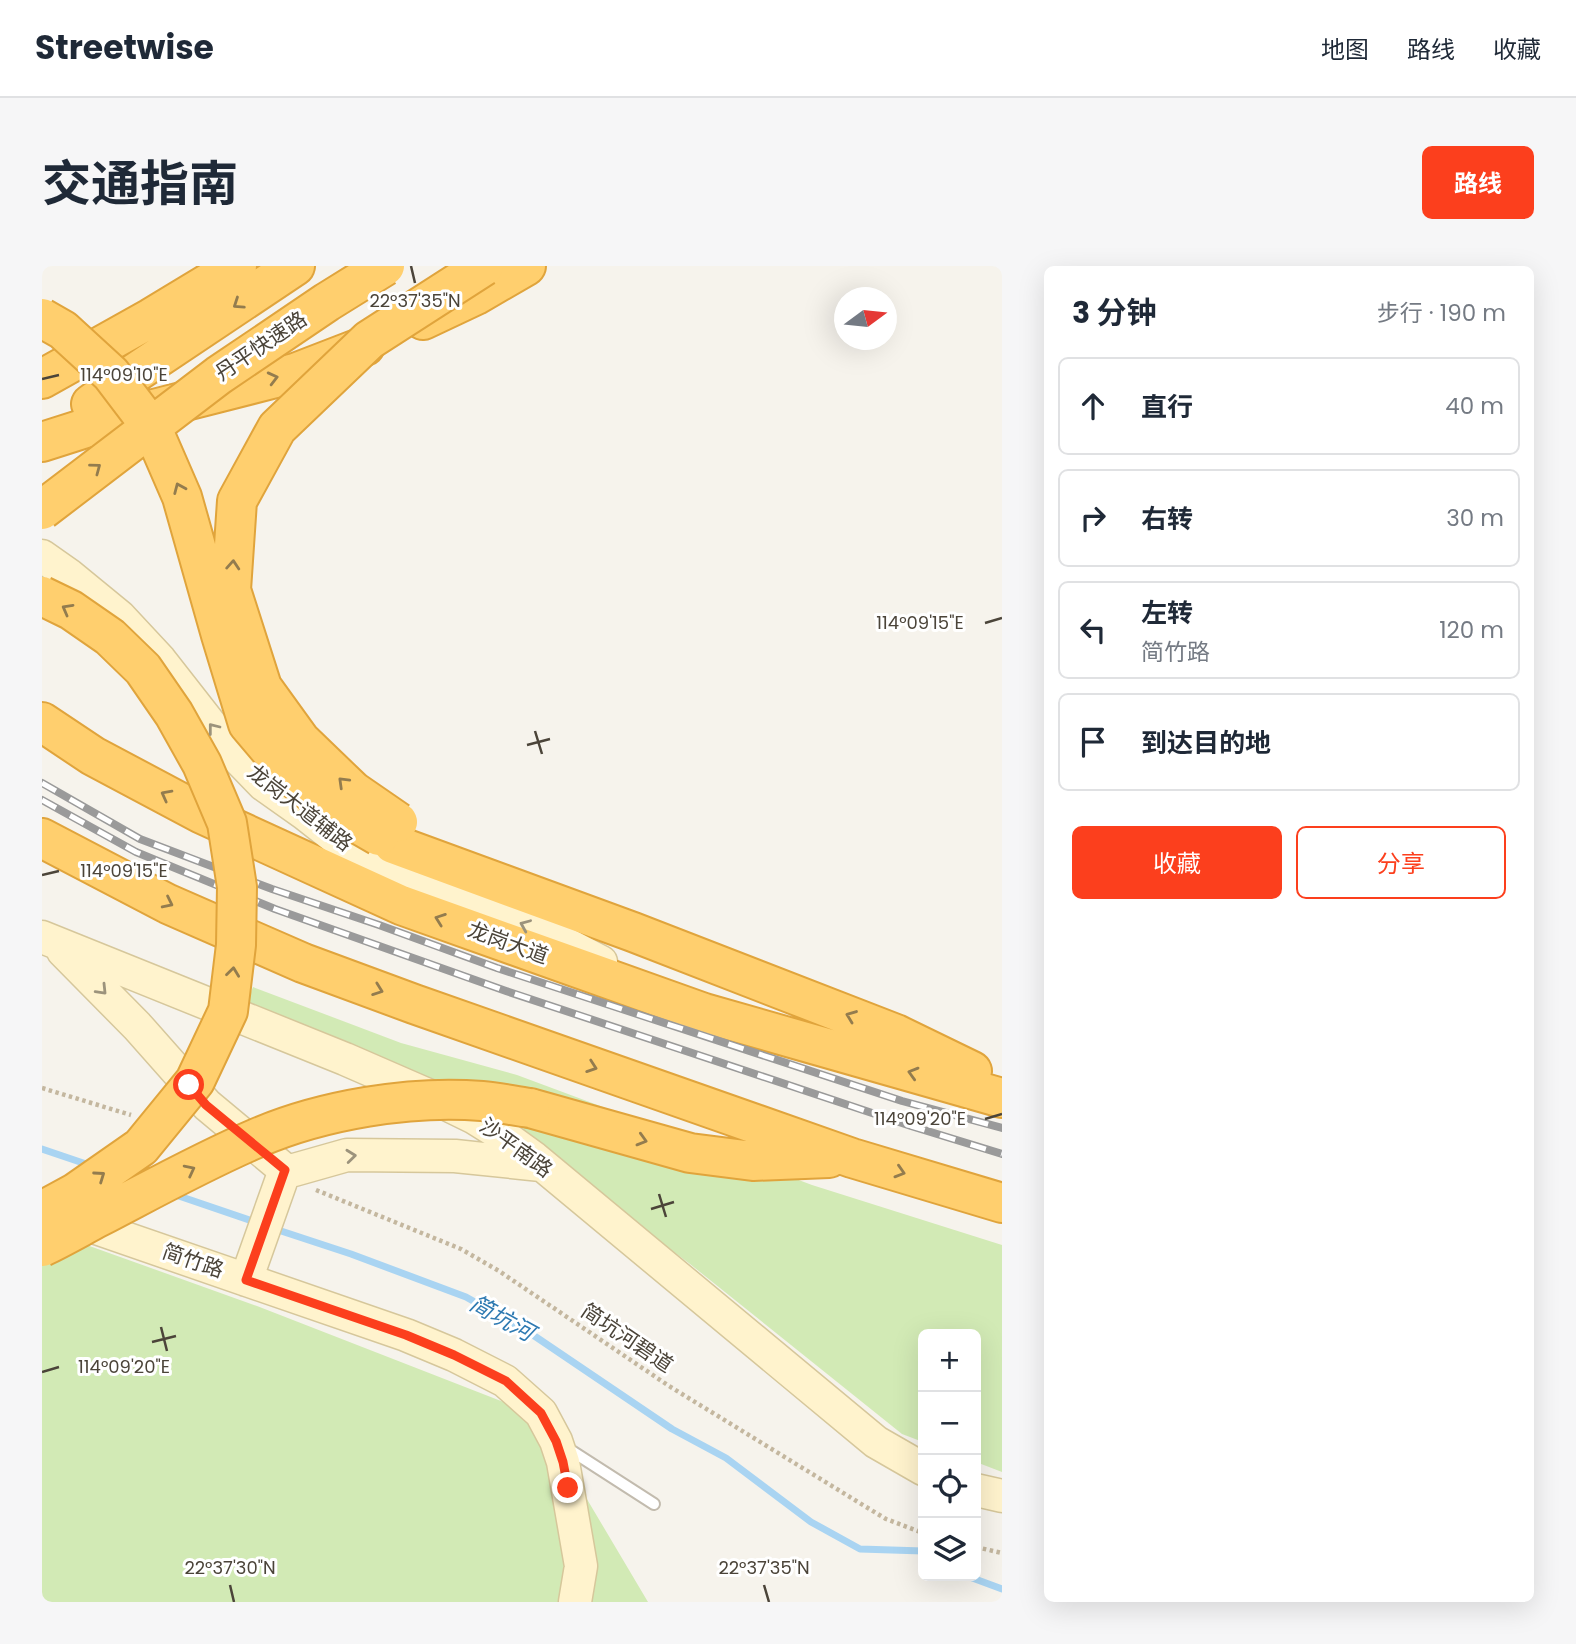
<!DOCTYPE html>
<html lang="zh">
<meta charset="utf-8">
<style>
:root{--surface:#fff;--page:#f6f6f7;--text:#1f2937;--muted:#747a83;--line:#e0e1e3;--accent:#fc3f1d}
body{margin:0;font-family:Poppins,"Noto Sans SC",sans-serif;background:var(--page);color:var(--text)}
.controls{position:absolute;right:21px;bottom:21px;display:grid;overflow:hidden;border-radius:10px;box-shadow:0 7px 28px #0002}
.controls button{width:63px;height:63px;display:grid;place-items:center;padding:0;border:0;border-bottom:2px solid var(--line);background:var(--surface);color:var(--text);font:35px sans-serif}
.compass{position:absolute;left:792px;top:21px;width:63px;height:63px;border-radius:50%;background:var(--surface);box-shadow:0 7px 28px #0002;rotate:75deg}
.stop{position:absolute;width:21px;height:21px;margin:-16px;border:5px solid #fc3f1d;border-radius:50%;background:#fff}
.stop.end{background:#fc3f1d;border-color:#fff;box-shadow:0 2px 7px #0008}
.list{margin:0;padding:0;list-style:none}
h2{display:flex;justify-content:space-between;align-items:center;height:91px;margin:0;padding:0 28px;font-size:30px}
h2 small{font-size:23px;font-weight:400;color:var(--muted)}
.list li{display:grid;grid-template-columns:46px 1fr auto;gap:21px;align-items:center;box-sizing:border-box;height:98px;margin:0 14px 14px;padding:0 14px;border:2px solid var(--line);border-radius:10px}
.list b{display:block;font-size:26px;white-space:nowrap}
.list p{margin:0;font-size:23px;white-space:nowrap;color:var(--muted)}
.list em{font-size:23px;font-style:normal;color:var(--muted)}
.actions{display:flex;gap:14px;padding:21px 28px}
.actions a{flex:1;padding:16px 0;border:2px solid var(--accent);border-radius:10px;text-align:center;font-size:24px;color:var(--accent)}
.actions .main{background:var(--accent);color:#fff}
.icon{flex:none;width:38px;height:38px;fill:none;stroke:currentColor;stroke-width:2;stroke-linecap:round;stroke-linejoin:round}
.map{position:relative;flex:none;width:960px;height:1336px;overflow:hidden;border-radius:10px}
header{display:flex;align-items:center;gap:42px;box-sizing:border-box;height:98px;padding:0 35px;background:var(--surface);border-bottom:2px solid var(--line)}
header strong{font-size:33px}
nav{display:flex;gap:38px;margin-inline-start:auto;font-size:24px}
.intro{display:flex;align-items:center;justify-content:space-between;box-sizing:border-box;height:168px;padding:0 42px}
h1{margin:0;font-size:49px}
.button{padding:18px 32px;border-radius:10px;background:var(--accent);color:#fff;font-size:24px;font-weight:700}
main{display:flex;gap:42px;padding:0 42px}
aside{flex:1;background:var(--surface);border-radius:10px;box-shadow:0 7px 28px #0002}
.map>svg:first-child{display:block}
.green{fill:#d2eab5}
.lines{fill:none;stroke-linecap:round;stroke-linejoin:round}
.stream{stroke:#a9d4f2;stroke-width:7}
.lane-casing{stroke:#c2bbae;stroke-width:14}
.secondary-casing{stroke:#d6c79b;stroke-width:35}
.highway-casing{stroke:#e0a43c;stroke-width:42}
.path{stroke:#c4b79f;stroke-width:4.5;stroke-dasharray:3.5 3.5;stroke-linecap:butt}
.lane{stroke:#fff;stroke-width:10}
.secondary{stroke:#fff3cd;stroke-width:32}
.highway{stroke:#ffcf6e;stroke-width:38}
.rail-casing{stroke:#9a9a9a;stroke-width:8}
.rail{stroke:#fff;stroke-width:5;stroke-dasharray:16;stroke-linecap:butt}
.highway-bridge-casing{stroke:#e0a43c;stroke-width:42;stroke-linecap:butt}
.highway-bridge{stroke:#ffcf6e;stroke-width:38}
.oneway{stroke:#937c4e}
.oneway2{stroke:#9c937c}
.route{stroke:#fc3f1d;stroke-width:9}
.ticks{fill:none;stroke:#4b4439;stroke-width:2.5}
.labels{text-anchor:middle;stroke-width:6;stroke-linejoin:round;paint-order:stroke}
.street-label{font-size:21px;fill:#4b4439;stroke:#fff}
.water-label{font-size:23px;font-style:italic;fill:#2e7ab2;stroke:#fff}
.ticks-label{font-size:18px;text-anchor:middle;fill:#4b4439;stroke:#fff;stroke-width:6;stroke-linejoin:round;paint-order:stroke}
</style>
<header>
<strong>Streetwise</strong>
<nav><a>地图</a><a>路线</a><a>收藏</a></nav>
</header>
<div class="intro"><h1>交通指南</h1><a class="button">路线</a></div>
<main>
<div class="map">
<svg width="960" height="1336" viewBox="0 0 960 1336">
<rect width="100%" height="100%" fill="#f6f3ec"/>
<path class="green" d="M211,721L359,777L475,809L770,919L960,979V1206L934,1196V1068H881V1176L860,1168L648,998L549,924L203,741Z
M0,963L215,1040L495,1149L606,1336H0Z"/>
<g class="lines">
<path class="stream" d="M0,883L50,900
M131,928L216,957
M230,962L309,988L424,1031L491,1069L630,1163L684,1192L769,1256L818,1283L881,1285
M925,1310L960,1323"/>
<g class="lane-casing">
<path id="lane" d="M525,1182L612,1238"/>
</g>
<g class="secondary-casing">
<path id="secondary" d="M0,290L27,309L77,350L118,394L190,486L222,519L263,548L310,585L511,671L559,696
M0,671L303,793L388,830L431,851L463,871L492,892L834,1176L881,1203
M21,685L95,760L165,839L243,904H252L305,889L413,890L499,899
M28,953L364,1069L412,1089L463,1115L499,1147L514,1175L521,1196L539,1300L533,1336
M204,1014L243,904
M934,1224L960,1230"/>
</g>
<g class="highway-casing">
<path id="highway" d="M381,54L434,29L484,0
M0,113L109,52L195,0
M49,138L81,115L253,0
M0,176L69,154L253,107L323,80
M0,456L51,490L160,548L359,639L662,747L960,832
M0,572L126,638L261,697L372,738L810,892L960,937
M351,578L591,666L854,768L930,805
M488,842L648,887L711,895L787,892"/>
</g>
<path class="path" d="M0,822L89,849
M274,924L419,983L457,1005L627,1120L816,1236L844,1253L881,1267
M934,1281L960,1287"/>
<use href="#lane" class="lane"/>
<use href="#secondary" class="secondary"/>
<use href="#highway" class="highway"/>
<g class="rail-casing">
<path id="rail" d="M0,517L98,573L230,623L337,659L455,702L860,835L960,862
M0,534L94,586L233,643L464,725L869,860L960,888"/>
</g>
<use href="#rail" class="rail"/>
<g class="highway-bridge-casing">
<path id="highway-bridge" d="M0,52L21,64L69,108L110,162L140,231L179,369L206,458L252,512L292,544L337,570
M0,244L177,109L285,36L343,0
M0,330L29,344L68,371L101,403L132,448L160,498L185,557L195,621L194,679L186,745L153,815L99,881L33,927L0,945
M356,556L311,525L259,475L220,421L189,324L195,235L235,162L327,74L442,0
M0,981C19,972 38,961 57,951C109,924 161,895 215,872C280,844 369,829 440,835C456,836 472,840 488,842"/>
</g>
<use href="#highway-bridge" class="highway-bridge"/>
</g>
<defs><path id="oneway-chevron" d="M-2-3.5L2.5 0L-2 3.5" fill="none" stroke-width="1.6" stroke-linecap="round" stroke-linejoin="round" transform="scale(1.75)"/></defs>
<g class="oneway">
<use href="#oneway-chevron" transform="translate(196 38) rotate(146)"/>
<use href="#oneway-chevron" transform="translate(231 112) rotate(-14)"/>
<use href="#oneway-chevron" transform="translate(54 202) rotate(-37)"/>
<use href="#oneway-chevron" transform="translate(137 222) rotate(-113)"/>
<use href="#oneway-chevron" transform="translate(191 299) rotate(-86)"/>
<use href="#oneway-chevron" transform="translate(25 343) rotate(-151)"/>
<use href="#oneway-chevron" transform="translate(301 516) rotate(-136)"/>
<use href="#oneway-chevron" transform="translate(124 529) rotate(-152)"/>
<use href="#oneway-chevron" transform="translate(126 637) rotate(26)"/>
<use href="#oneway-chevron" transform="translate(398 653) rotate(-160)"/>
<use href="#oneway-chevron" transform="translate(191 706) rotate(-83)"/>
<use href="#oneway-chevron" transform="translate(336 724) rotate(20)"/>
<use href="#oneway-chevron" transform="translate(809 750) rotate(-159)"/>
<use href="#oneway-chevron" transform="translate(550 801) rotate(19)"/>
<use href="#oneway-chevron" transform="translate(871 807) rotate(-164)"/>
<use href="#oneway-chevron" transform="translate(600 874) rotate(16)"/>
<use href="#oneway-chevron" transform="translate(148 904) rotate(-27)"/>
<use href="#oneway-chevron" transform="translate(858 906) rotate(17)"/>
<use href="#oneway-chevron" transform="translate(58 910) rotate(-35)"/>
</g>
<g class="oneway2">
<use href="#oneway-chevron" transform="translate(171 462) rotate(-128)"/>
<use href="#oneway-chevron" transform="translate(483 659) rotate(-157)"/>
<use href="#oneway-chevron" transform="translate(60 724) rotate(46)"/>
<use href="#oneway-chevron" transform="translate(309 890) rotate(-6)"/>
</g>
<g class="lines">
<path class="route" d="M147,819L164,839L243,904L204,1014L364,1069L412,1089L464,1115L499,1147L514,1175L521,1196L526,1222"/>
</g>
<path class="ticks" d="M369,0L373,17M0,113L17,109M943,357L960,352M493,465L500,488M485,479L508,473M0,609L17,605M943,853L960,848M617,928L624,951M609,943L632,936M119,1061L125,1085M110,1076L134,1070M0,1106L17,1101M188,1319L192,1336M722,1319L727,1336"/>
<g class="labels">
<g class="street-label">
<text transform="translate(219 80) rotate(-34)" y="7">丹平快速路</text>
<text transform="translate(258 542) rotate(38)" y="7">龙岗大道辅路</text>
<text transform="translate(466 677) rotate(20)" y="7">龙岗大道</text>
<text transform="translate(474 882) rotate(36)" y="7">沙平南路</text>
<text transform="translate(151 995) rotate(19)" y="7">简竹路</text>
<text transform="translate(585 1072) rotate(34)" y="7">简坑河碧道</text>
</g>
<g class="water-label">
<text transform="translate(460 1052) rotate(29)" y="8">简坑河</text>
</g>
</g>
<g class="ticks-label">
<text x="373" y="41">22°37'35"N</text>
<text x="82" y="115">114°09'10"E</text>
<text x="878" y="363">114°09'15"E</text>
<text x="82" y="611">114°09'15"E</text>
<text x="878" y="859">114°09'20"E</text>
<text x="82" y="1107">114°09'20"E</text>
<text x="188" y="1308">22°37'30"N</text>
<text x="722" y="1308">22°37'35"N</text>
</g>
</svg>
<div class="controls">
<button>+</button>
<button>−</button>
<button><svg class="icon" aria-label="locate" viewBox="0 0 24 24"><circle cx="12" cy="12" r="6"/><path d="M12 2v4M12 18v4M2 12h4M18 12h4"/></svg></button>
<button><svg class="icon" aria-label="layers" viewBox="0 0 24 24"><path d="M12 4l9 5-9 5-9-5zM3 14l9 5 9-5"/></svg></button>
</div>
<svg class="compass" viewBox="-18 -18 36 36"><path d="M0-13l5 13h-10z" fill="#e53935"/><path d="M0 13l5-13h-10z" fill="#747a83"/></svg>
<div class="stop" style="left:147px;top:819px"></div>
<div class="stop end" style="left:526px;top:1222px"></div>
</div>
<aside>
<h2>3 分钟<small>步行 · 190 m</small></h2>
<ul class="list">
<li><svg class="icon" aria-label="ahead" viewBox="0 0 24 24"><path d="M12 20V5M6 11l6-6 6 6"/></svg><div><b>直行</b></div><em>40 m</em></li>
<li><svg class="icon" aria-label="right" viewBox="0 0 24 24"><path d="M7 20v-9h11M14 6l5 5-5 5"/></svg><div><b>右转</b></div><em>30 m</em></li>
<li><svg class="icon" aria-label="left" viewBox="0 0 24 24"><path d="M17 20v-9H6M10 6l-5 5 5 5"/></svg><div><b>左转</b><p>简竹路</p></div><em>120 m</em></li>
<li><svg class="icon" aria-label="arrive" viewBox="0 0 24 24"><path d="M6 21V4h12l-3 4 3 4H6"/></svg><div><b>到达目的地</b></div></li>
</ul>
<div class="actions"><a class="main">收藏</a><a>分享</a></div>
</aside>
</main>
